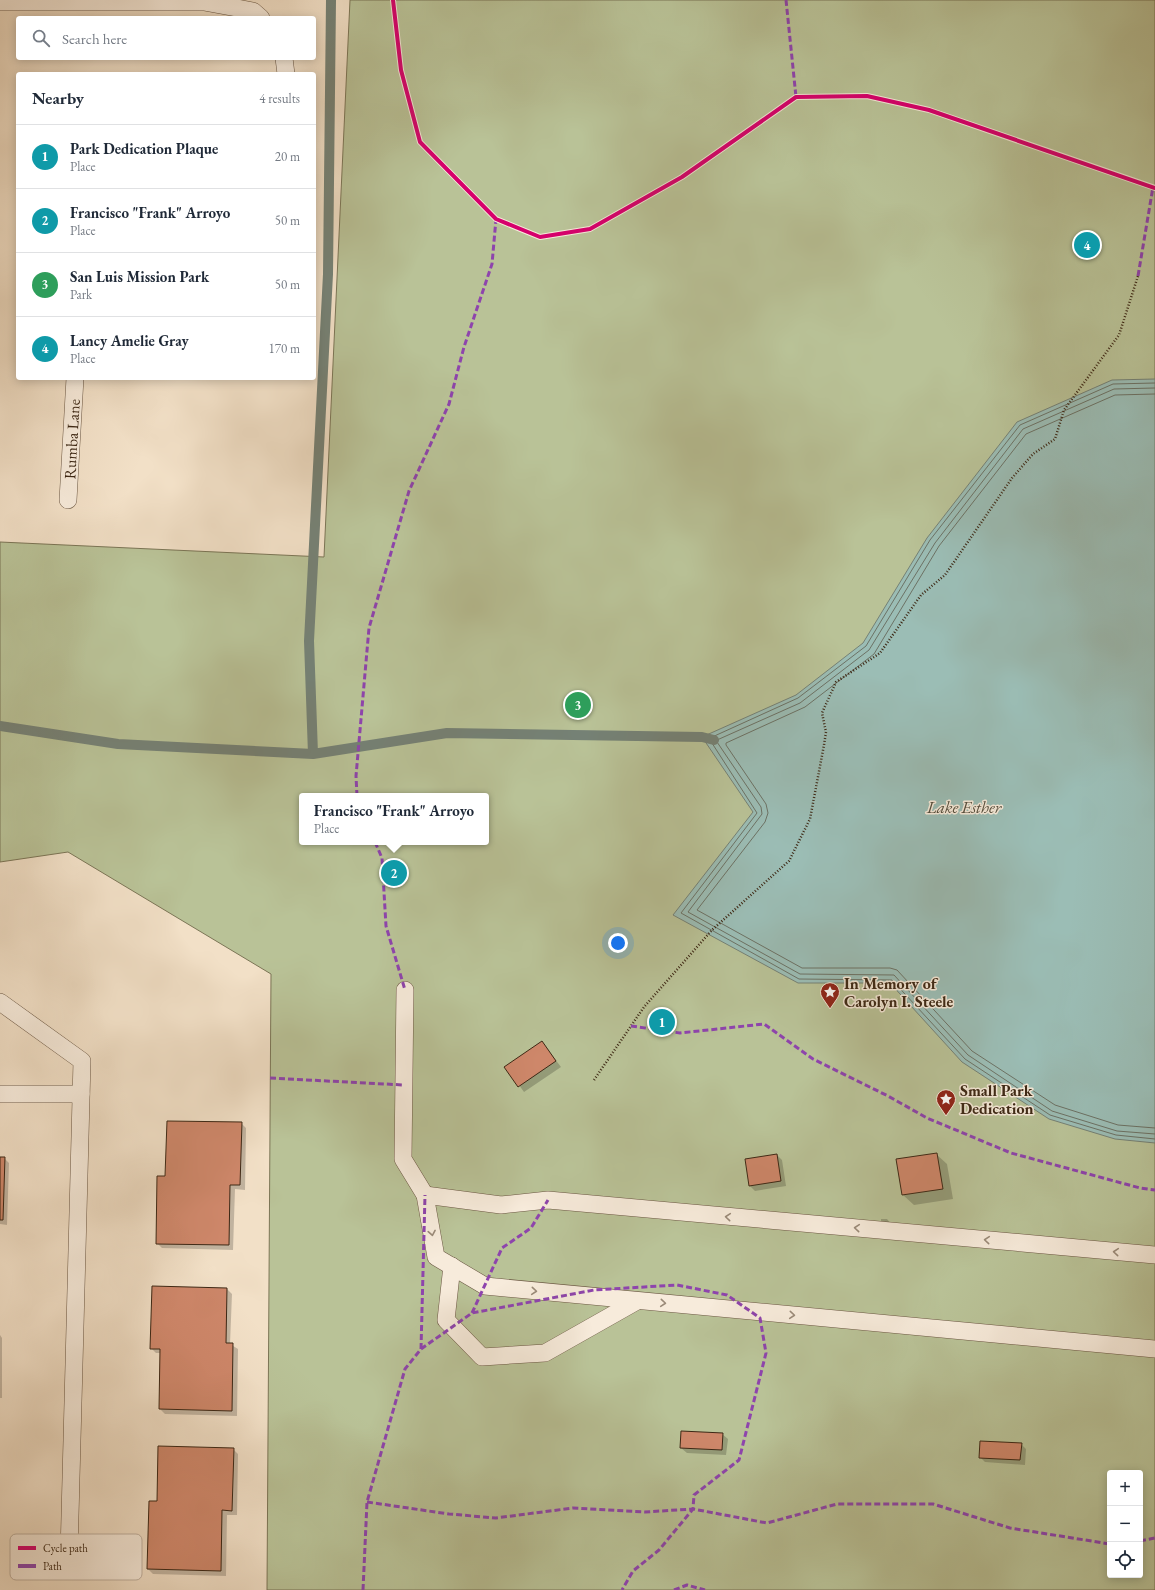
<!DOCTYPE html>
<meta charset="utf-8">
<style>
:root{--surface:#fff;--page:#f6f6f7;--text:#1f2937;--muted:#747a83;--line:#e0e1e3;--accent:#b45309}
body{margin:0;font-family:"EB Garamond",serif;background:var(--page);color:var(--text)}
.controls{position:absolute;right:12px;bottom:12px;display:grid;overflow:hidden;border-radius:4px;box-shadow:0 2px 10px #0003}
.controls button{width:36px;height:36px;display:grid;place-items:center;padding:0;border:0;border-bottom:1px solid var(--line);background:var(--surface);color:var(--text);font:20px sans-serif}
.you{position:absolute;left:618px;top:943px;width:14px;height:14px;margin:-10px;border:3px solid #fff;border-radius:50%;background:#1a73e8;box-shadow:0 0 0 6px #1a73e833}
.badge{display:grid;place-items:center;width:26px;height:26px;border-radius:50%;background:var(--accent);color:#fff;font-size:13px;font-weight:700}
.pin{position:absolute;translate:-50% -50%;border:2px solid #fff;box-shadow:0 1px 4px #0006}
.popup{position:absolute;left:299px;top:793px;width:190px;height:52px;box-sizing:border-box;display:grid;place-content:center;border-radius:4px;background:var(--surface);filter:drop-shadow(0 1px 3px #0005);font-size:13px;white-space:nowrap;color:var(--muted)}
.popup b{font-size:15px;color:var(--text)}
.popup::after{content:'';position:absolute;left:50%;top:100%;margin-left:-8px;border:8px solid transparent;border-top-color:var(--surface)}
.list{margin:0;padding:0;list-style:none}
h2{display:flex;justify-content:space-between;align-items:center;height:52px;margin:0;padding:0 16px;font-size:17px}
h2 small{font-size:13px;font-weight:400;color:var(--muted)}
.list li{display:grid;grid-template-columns:26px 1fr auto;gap:12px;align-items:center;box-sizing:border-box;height:64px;padding:0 16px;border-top:1px solid var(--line)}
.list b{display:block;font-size:15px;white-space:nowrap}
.list p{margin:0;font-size:13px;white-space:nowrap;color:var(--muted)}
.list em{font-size:13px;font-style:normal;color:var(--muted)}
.icon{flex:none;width:22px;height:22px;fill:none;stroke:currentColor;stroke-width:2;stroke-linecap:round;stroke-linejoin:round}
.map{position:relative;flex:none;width:1155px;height:1590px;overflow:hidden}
.search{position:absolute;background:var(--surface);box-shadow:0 2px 10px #0003;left:16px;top:16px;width:300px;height:44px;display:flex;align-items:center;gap:10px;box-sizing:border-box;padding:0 14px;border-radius:4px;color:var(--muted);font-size:15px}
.panel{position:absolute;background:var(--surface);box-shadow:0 2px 10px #0003;left:16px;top:72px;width:300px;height:308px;border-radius:4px}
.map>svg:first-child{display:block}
.green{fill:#b9c297;stroke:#7b7556;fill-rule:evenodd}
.water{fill:#9bbdb5;stroke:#758175}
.shadow{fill:#0003}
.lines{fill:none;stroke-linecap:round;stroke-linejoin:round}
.shore{stroke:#6c7265;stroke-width:1}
.stream{stroke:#758175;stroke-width:10}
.building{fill:#ce876a;stroke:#3d2815}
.lane-casing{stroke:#6a5642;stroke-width:18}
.path{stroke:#3d2815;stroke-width:2.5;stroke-dasharray:1 2;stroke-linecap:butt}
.lane{stroke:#f7ebdb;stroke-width:17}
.quiet{stroke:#8e44ad;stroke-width:3;stroke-dasharray:6 3;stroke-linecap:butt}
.cycleway-casing{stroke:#f7ebdb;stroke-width:6}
.cycleway{stroke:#d6006c;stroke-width:4}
.oneway{stroke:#9a8a78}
.labels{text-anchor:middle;stroke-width:3;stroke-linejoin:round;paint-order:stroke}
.street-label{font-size:16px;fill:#3d2815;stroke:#f7ebdb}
.poi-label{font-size:16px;font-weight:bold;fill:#3d2815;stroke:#f7ebdb;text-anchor:start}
.water-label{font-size:17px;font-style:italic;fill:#544d3d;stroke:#f7ebdb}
.key{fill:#f7ebdb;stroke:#bfb0a0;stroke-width:1}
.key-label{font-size:11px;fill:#3d2815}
</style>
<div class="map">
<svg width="1155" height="1590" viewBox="0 0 1155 1590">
<rect width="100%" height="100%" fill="#f2e0c7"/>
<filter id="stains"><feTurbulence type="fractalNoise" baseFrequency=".005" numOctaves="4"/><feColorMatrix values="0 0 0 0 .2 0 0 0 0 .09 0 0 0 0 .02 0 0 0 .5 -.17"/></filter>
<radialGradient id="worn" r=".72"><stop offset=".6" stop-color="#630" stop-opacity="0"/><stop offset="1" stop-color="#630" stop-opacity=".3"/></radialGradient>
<path class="green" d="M350,0H1155V1590H267L271,974L68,852L0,862V542L324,557ZM302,796H486V842H302ZM1110,1473H1140V1575H1110Z"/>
<path class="water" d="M1155,379V1143L1115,1139L1049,1119L962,1062L890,983H798L673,915L753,812L702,737L796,695L863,643L927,538L1017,422L1112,380Z"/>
<path class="shadow" d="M542,1042L561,1067L524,1092L506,1067Z
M241,1123L246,1128L245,1190L235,1189L233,1250L162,1248L157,1243L166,1177Z
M936,1154L947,1164L953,1199L914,1205L903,1195Z
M777,1155L782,1160L786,1186L755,1191L750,1186Z
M0,1158H4L9,1163L7,1225L0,1224Z
M881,1219H887L892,1225L881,1224Z
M227,1289L232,1294L230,1344L238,1349L237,1416L165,1414L160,1409L161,1353H156L151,1348Z
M0,1335L2,1338V1398H0Z
M722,1434L728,1439L726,1455L687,1453L681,1448Z
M1021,1444L1026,1449L1025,1465L985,1462L980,1457Z
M233,1449L238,1454L237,1515H227L226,1576L153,1574L148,1569L158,1502Z"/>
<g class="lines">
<path class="shore" d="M1155,383L1113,384L1020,425L930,540L866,646L798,698L710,738V740L757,813L681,913L799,979L892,980L965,1059L1050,1115L1116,1135L1155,1139
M1155,388L1114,389L1023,429L935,543L869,650L800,703L717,740V742L761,807L762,814L688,912L800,974L894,975L968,1055L1052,1111L1117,1131L1155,1134
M1155,394L1115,395L1026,434L939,546L874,654L805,707L726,743V745L766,804L768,813L765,822L697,910L802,968H890L897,970L972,1051L1055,1105L1118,1125L1155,1128"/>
<path class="stream" d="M0,726L118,744L313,754L447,733L702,737L714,740
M313,754L309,641L328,274L331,0"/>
</g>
<path class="building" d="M542,1041L556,1061L518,1087L504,1067Z
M167,1121L242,1122L240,1185H230L229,1245L156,1244L157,1176H165Z
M937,1153L943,1189L902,1195L896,1159Z
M777,1154L781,1181L749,1186L745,1159Z
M0,1157H5L3,1220H0Z
M152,1286L227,1288L226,1343H233L232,1411L159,1409L160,1349H150Z
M681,1431L723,1433L722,1450L680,1448Z
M980,1441L1022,1443L1020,1460L979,1458Z
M158,1446L234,1448L232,1511L222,1510L221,1571L147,1569L149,1501H157Z"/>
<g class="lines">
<g class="lane-casing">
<g id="lane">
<path d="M0,2H204L253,11L261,18"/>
<path d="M284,58L286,74"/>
<path id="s1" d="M68,500L75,378"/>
<path d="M405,990L403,1159L425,1195L436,1257L485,1286L1155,1349"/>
<path d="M0,1002L82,1061L69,1554"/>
<path d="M0,1094H81"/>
<path d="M425,1195L501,1205L548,1200L1155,1255"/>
<path d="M452,1266L446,1320L482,1357L545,1353L637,1301"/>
</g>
</g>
<path class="path" d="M594,1080L644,1007L712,930L789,861L810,819L824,745L826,732L822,713L836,682L880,653L921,595L945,575L1012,478L1033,454L1055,439L1064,410L1119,335L1138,276"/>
<use href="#lane" class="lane"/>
<path class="quiet" d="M786,0L796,97
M1138,276L1153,187
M357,796L356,776L369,628L409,491L449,404L464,347L492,264L496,219
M375,842L382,858L386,926L405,990
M631,1026L680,1033L764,1024L813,1059L888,1096L927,1118L1011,1153L1140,1188L1155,1190
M270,1078L404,1085
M472,1313L502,1248L531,1228L548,1200
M421,1349L472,1313L594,1290L677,1285L727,1295L760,1318L766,1353L739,1460L694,1495L693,1509L659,1550L633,1571L622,1590
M367,1502L449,1514L496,1518L573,1508L645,1512L693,1509L767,1523L837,1504H933L1010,1528L1110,1544
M1140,1541L1155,1538
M363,1590L367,1502L405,1369L421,1349L425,1195
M674,1590L687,1585L705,1590"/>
<g class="cycleway-casing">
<path id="cycleway" d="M393,0L401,70L420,142L496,219L540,237L590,229L682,177L796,97L867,96L929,110L1155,188"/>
</g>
<use href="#cycleway" class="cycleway"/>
</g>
<defs><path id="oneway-chevron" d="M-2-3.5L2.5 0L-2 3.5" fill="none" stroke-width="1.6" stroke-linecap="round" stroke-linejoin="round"/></defs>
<g class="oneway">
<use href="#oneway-chevron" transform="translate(728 1217) rotate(-175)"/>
<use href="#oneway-chevron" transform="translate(857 1228) rotate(-175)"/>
<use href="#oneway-chevron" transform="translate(432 1233) rotate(80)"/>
<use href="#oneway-chevron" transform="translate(987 1240) rotate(-175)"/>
<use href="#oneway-chevron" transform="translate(1116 1252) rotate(-175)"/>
<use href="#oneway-chevron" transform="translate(534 1291) rotate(5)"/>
<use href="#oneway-chevron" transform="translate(663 1303) rotate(5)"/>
<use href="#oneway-chevron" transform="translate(792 1315) rotate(5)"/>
</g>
<defs>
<g id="sight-pin" transform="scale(1)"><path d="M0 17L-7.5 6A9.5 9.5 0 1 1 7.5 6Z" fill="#8f2418" stroke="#f7ebdb"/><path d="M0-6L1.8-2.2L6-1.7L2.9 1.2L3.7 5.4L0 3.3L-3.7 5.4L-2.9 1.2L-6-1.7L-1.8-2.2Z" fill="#fff"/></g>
</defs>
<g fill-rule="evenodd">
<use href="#sight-pin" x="830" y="992"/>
<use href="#sight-pin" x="946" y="1099"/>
</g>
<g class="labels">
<g class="street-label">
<text dy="6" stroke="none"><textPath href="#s1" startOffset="61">Rumba Lane</textPath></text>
</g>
<g class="poi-label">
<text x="844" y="989">In Memory of<tspan x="844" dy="18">Carolyn I. Steele</tspan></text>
<text x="960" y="1096">Small Park<tspan x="960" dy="18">Dedication</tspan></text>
</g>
<g class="water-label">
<text x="964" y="813">Lake Esther</text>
</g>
</g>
<rect x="10" y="1534" width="132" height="46" rx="6" class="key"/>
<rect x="18" y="1546" width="18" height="4" fill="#d6006c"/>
<rect x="18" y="1564" width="18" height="4" fill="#8e44ad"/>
<g class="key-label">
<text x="43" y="1552">Cycle path</text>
<text x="43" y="1570">Path</text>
</g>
<rect width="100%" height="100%" filter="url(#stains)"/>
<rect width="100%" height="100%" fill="url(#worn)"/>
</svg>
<div class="controls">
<button>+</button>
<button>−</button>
<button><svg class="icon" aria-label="locate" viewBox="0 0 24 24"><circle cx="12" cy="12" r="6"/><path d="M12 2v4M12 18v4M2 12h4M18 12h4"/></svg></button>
</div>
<div class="you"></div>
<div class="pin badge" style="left:662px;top:1022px;background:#0f9aa8">1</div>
<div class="pin badge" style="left:394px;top:873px;background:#0f9aa8">2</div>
<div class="popup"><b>Francisco &quot;Frank&quot; Arroyo</b>Place</div>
<div class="pin badge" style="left:578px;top:705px;background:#2e9e5b">3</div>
<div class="pin badge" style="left:1087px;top:245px;background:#0f9aa8">4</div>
<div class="search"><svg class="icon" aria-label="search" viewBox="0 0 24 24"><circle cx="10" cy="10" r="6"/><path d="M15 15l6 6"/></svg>Search here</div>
<section class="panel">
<h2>Nearby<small>4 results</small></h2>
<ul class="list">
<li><span class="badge" style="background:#0f9aa8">1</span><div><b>Park Dedication Plaque</b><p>Place</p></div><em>20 m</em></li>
<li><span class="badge" style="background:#0f9aa8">2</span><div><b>Francisco &quot;Frank&quot; Arroyo</b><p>Place</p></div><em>50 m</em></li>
<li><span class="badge" style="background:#2e9e5b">3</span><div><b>San Luis Mission Park</b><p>Park</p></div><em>50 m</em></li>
<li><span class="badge" style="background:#0f9aa8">4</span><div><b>Lancy Amelie Gray</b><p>Place</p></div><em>170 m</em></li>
</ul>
</section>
</div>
